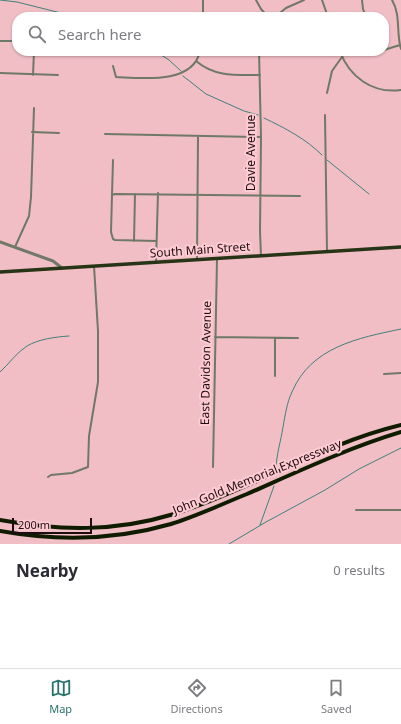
<!DOCTYPE html>
<style>
:root{--surface:#fff;--page:#f7f7f7;--text:#2b2b33;--muted:#7c7c81;--line:#e1e1e2;--accent:#2a736d}
body{margin:0;font-family:"Noto Sans",sans-serif;background:var(--page);color:var(--text)}
.scale{position:absolute;left:12px;bottom:10px;width:80px;box-sizing:border-box;padding-left:4px;border:2px solid #1e0d10;border-top:0;font-size:11px;line-height:14px;white-space:nowrap;color:#1e0d10;-webkit-text-stroke:3px #ffcbd3;paint-order:stroke}
.list{margin:0;padding:0;list-style:none}
h2{display:flex;justify-content:space-between;align-items:center;height:52px;margin:0;padding:0 16px;font-size:17px}
h2 small{font-size:13px;font-weight:400;color:var(--muted)}
.icon{flex:none;width:22px;height:22px;fill:none;stroke:currentColor;stroke-width:2;stroke-linecap:round;stroke-linejoin:round}
.map{position:relative;flex:none;width:401px;height:544px;overflow:hidden}
.search{position:absolute;background:var(--surface);box-shadow:0 1px 3px #0004;left:12px;right:12px;top:12px;height:44px;display:flex;align-items:center;gap:10px;box-sizing:border-box;padding:0 14px;border-radius:16px;color:var(--muted);font-size:15px}
.sheet{height:124px;background:var(--surface)}
nav{display:flex;justify-content:space-around;align-items:center;box-sizing:border-box;height:56px;border-top:1px solid var(--line);background:var(--surface);font-size:11px;color:var(--muted)}
nav a{display:grid;justify-items:center;gap:2px}
nav .on{color:var(--accent)}
.map>svg:first-child{display:block}
.lines{fill:none;stroke-linecap:round;stroke-linejoin:round}
.stream{stroke:#41807b;stroke-width:1}
.minor{stroke:#707867;stroke-width:2}
.tertiary{stroke:#707867;stroke-width:3}
.primary{stroke:#273416;stroke-width:3.5}
.motorway{stroke:#101c00;stroke-width:4}
.labels{text-anchor:middle;stroke-width:4;stroke-linejoin:round;paint-order:stroke}
.street-label{font-size:12px;fill:#1e0d10;stroke:#ffcbd3}
</style>
<div class="map">
<svg width="401" height="544" viewBox="0 0 401 544">
<rect width="100%" height="100%" fill="#f1bec6"/>
<g class="lines">
<path class="stream" d="M0,0L17,2L77,17
M155,51L169,60L181,71
M183,76L206,94L244,111L258,115
M264,118C285,128 306,139 322,155
M327,160L369,194
M0,372C9,364 16,353 27,346C39,339 55,337 69,336
M276,470C276,455 281,441 283,427C285,416 287,402 292,392C311,347 358,338 401,329
M260,525L274,486
M229,544L266,522L325,490L359,469L401,448"/>
<path class="minor" d="M256,0L261,9L268,17
M322,0L328,17
M362,0L363,9L366,17
M392,0C401,15 396,33 401,49
M203,17V0
M275,17L286,8L304,0
M0,41H17
M384,50L400,45
M259,51L261,137L260,231L261,256
M340,51C349,77 373,94 401,90
M196,61C215,77 235,75 260,75
M113,66L116,77C141,78 193,85 200,51
M0,73L58,75
M33,75L34,51
M327,93L332,71L342,57
M325,115L327,251
M32,132L59,133
M105,134L261,137
M112,195L113,160
M134,241L135,194
M156,241L115,240L113,239L111,232L112,195L115,194L300,196
M15,247L29,216L31,197L34,108
M197,260L198,137
M156,262L158,193
M215,337L298,338
M275,338V376
M384,374L401,373
M213,467L217,259
M48,477L51,475L72,473L88,467L89,436L98,382V331L94,266
M356,510H401"/>
<path class="tertiary" d="M0,242L53,261L62,268"/>
<path class="primary" d="M0,272L401,247"/>
<path class="motorway" d="M0,520C60,531 115,532 174,514C252,489 322,444 401,425
M0,531C56,541 116,540 171,524C197,516 222,504 247,494C297,472 348,448 401,432"/>
</g>
<g class="labels">
<g class="street-label">
<text transform="translate(251 153) rotate(-90)" y="4">Davie Avenue</text>
<text transform="translate(200 250) rotate(-4)" y="4">South Main Street</text>
<text transform="translate(206 363) rotate(-89)" y="4">East Davidson Avenue</text>
<text transform="translate(257 477) rotate(-22)" y="4">John Gold Memorial Expressway</text>
</g>
</g>
</svg>
<div class="scale">200 m</div>
<div class="search"><svg class="icon" aria-label="search" viewBox="0 0 24 24"><circle cx="10" cy="10" r="6"/><path d="M15 15l6 6"/></svg>Search here</div>
</div>
<section class="sheet">
<h2>Nearby<small>0 results</small></h2>
<ul class="list">
</ul>
</section>
<nav>
<a class="on"><svg class="icon" aria-label="map" viewBox="0 0 24 24"><path d="M3 6l6-2 6 2 6-2v14l-6 2-6-2-6 2zM9 4v14M15 6v14"/></svg>Map</a>
<a><svg class="icon" aria-label="directions" viewBox="0 0 24 24"><path d="M12 3l9 9-9 9-9-9zM9 14v-3h6M13 9l2 2-2 2"/></svg>Directions</a>
<a><svg class="icon" aria-label="saved" viewBox="0 0 24 24"><path d="M7 4h10v16l-5-4-5 4z"/></svg>Saved</a>
</nav>
